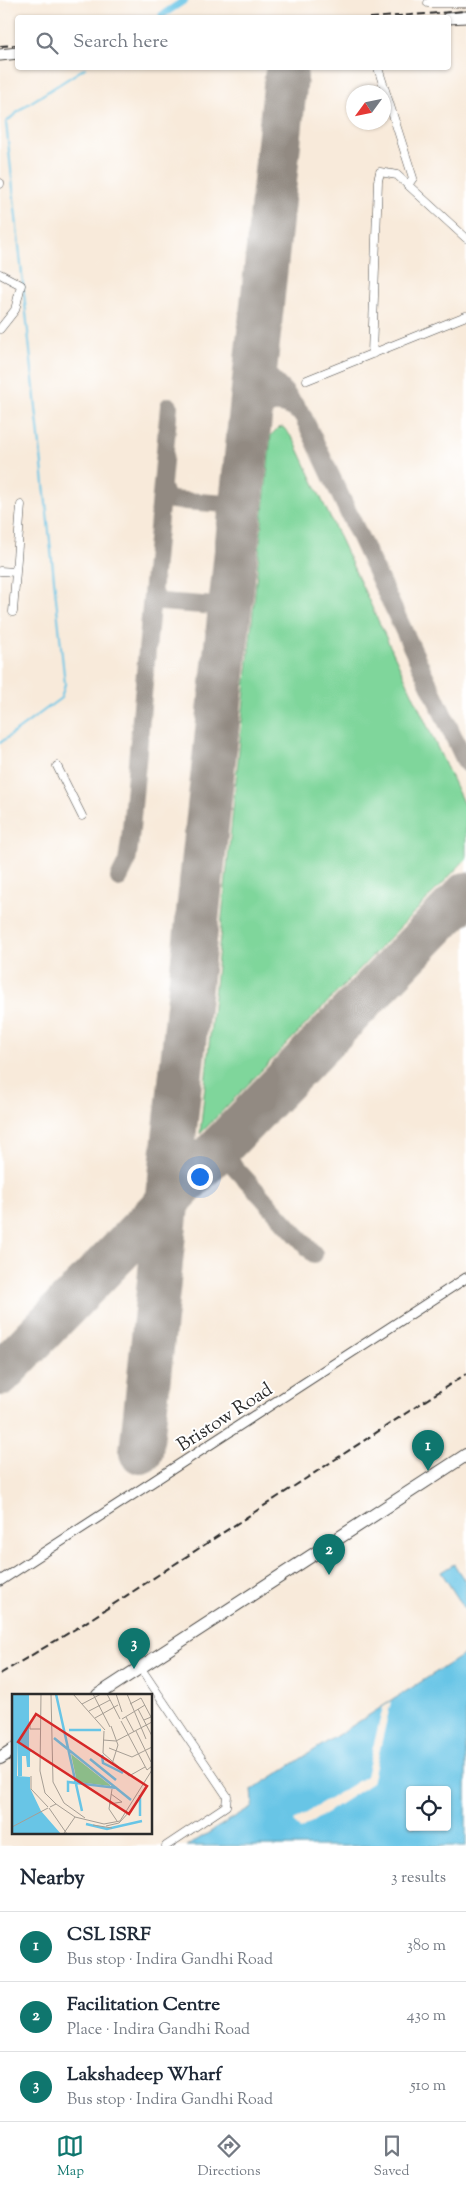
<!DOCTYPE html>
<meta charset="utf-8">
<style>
:root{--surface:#fff;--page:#f2f2f3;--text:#1f2937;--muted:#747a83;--line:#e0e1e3;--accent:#0f766e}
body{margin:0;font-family:"Sorts Mill Goudy",serif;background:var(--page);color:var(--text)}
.controls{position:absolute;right:15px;bottom:15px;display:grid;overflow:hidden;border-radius:5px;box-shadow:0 1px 4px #0004}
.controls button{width:45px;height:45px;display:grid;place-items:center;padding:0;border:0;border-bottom:1px solid var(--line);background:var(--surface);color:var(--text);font:25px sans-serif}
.compass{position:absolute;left:346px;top:85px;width:45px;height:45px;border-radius:50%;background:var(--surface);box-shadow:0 1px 4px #0004;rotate:237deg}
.you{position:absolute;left:199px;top:1176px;width:18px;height:18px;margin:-12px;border:4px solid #fff;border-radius:50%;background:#1a73e8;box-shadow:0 0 0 8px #1a73e833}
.badge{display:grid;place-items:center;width:32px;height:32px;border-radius:50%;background:var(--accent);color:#fff;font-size:16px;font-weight:700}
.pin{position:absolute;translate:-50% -41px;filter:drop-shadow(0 1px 2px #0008)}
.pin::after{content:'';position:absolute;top:26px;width:18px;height:15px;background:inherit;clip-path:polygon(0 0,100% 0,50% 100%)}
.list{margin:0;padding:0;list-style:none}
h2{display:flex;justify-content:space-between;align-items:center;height:65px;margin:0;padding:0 20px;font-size:21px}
h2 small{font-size:16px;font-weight:400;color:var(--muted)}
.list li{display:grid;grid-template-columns:32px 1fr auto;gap:15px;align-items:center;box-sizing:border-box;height:70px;padding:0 20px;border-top:1px solid var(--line)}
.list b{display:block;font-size:19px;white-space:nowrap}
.list p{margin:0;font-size:16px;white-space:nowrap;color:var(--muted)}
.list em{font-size:16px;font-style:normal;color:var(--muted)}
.icon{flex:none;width:28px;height:28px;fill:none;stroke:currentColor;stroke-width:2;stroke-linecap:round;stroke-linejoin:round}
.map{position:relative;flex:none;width:466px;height:1846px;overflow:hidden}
.search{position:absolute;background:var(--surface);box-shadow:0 1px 4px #0004;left:15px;right:15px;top:15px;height:55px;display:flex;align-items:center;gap:12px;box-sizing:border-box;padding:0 18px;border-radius:5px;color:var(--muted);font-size:19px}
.sheet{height:275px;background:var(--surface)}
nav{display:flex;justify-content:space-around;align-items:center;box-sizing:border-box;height:70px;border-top:1px solid var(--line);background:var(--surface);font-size:14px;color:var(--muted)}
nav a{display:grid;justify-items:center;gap:2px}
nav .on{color:var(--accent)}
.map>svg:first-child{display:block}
.green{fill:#7fd69b;stroke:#558063}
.water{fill:#68c5e6;stroke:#4a7888;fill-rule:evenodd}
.pier{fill:#f8eada}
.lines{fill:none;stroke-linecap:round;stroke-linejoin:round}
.stream{stroke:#68c5e6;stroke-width:2}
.canal{stroke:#68c5e6;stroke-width:7}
.taxiway{stroke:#928a82;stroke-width:18}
.runway{stroke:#928a82;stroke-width:44}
.minor-casing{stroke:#4a4845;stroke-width:9}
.tertiary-casing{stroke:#4a4845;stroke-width:11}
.primary-casing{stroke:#4a4845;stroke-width:13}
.trunk-casing{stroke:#4a4845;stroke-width:14}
.minor{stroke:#fff;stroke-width:8}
.tertiary{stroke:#fff;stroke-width:9}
.primary{stroke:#fff;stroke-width:11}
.trunk{stroke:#fff;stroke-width:12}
.rail{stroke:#2b2b2b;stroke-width:2;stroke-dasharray:8 4;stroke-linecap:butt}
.labels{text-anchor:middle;stroke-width:4;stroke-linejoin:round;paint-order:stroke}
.street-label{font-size:19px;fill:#2b2b2b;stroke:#fff}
.inset-river{fill:none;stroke:#68c5e6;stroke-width:2.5}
.inset-road{fill:none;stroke:#a69e94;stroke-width:1}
.view{fill:#d62828;fill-opacity:0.15;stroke:#d62828;stroke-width:2.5}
.inset-edge{fill:none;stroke:#2b2b2b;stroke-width:2.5}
</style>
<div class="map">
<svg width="466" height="1846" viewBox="0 0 466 1846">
<rect width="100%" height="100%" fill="#fff"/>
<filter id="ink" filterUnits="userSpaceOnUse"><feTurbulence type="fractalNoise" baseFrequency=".02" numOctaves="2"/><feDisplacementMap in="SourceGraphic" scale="10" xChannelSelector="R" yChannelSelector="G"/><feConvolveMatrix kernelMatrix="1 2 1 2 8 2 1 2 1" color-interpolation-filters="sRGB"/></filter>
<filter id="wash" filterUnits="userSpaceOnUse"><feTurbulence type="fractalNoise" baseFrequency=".0096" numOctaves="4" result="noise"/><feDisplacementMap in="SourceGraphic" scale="20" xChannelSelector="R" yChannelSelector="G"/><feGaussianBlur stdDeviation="1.12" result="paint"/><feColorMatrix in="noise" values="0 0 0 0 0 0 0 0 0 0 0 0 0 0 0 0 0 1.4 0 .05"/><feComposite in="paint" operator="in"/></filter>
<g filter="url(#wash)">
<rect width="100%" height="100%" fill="#f8eada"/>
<path class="green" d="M283,427L294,440L466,809V859L200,1134L271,435L278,428Z"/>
<path class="water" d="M454,1564L466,1583V1611L441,1572Z
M466,1653V1846H187L251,1807L253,1802L252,1790ZM410,1790H447V1827H410Z"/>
<path class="pier" d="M391,1702L372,1783L300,1830L294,1821L366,1776L383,1707Z"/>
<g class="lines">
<path class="stream" d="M159,18L162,15
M0,743L61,698L65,684L6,122L25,106L85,68"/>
<path class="canal" d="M162,15L185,0"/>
<path class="taxiway" d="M258,337L262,369L284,391L302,414L466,763
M248,436C259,409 270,392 300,413
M162,487L165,496L171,500L226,504L234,502L242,496
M153,592L155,598L161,602L216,606L225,604L231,597
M119,878L127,862L130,840L169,406
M230,1137L227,1153L231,1163L314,1254
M204,1164L220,1160L231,1163"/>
<path class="runway" d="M0,1374L466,894
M141,1452L286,77"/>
</g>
</g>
<g filter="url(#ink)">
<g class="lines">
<g class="minor-casing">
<path id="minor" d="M428,3H466
M378,68L413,178L408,185
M0,184V183
M0,274L21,285L15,310L0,329
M372,354L378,181L380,172L397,175L466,238
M307,380L466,316
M0,571L16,572
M13,612L21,505
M57,766L82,816
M140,1667L227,1796L226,1806L166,1846"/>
</g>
<g class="tertiary-casing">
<path id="tertiary" d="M0,1581L466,1278"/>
</g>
<g class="primary-casing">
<path id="primary" d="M448,18L466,17
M0,55L18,53"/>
</g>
<g class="trunk-casing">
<path id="trunk" d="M98,1695L466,1455
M0,1758L14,1749"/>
</g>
<use href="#minor" class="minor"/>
<use href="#tertiary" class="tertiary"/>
<use href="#primary" class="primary"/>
<use href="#trunk" class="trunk"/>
<path class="rail" d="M370,18L466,11
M0,46L18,45
M0,1674L77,1628L466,1374"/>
</g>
</g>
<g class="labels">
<g class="street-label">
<text transform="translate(224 1416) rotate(-33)" y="7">Bristow Road</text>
</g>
</g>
<g transform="translate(12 1694)">
<rect width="140" height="140" fill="#f8eada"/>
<path d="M59,60L98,91V92L65,88Z" fill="#7fd69b"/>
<path d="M0,0H17V56L23,57L18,58V73H15L14,62H10V82H6L5,45V82L18,83V94L29,117L49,140H0Z" fill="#68c5e6"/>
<path class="inset-river" d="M44,0L70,117M0,6L6,26L13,29M0,10L6,26M57,36H89M42,44L119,106M90,61L91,69L111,79M78,65L104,86M56,98V88L105,94M128,101V122M74,130L95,135L130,127"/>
<path class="inset-road" d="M29,0L28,77L33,99L44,110L38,113M39,0L41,88L52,109L73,124M61,0L93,36M81,0L98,33M95,0L108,25M104,0L110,18M115,0L134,45M70,10L89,0M118,10L129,4L139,23L132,26M126,15L140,42M77,17L98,6M114,23L122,38M83,24L106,11M110,25L133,11M109,27L135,76L140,72M18,29V35H29M99,32L106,51L100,70M92,37L91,59L117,82L133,73M124,37L139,68M91,46L104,47L140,28M97,54L120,63L140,53M19,82V95L36,113M100,95L97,115L105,127M44,110L63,123M97,110L110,108L99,100M37,114L55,140M81,131L100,134M94,132L107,129L118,117M0,133L36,114M52,139L63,123L92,130L108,127L140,76"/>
<path class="view" d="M24,20L135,92L117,120L6,48Z"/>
<rect width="140" height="140" class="inset-edge"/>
</g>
</svg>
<div class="controls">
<button><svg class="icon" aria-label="locate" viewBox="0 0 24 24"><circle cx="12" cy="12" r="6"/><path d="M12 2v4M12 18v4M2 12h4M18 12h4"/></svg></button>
</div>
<svg class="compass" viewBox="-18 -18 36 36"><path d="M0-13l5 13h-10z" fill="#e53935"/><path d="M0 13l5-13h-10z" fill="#747a83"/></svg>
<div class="you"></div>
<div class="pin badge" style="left:428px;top:1471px">1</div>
<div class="pin badge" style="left:329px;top:1575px">2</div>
<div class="pin badge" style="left:134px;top:1669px">3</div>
<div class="search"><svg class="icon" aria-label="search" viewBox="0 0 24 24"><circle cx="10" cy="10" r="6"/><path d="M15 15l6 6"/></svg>Search here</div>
</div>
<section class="sheet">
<h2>Nearby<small>3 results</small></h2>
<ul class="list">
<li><span class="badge">1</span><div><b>CSL ISRF</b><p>Bus stop · Indira Gandhi Road</p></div><em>380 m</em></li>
<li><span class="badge">2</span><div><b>Facilitation Centre</b><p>Place · Indira Gandhi Road</p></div><em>430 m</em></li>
<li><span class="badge">3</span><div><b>Lakshadeep Wharf</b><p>Bus stop · Indira Gandhi Road</p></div><em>510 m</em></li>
</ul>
</section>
<nav>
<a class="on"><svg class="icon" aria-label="map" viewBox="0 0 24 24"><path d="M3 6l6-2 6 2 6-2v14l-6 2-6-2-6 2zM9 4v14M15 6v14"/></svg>Map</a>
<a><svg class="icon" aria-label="directions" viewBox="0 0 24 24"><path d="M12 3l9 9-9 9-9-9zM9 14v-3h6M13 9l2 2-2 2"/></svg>Directions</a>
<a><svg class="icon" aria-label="saved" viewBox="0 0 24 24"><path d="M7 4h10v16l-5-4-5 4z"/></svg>Saved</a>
</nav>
